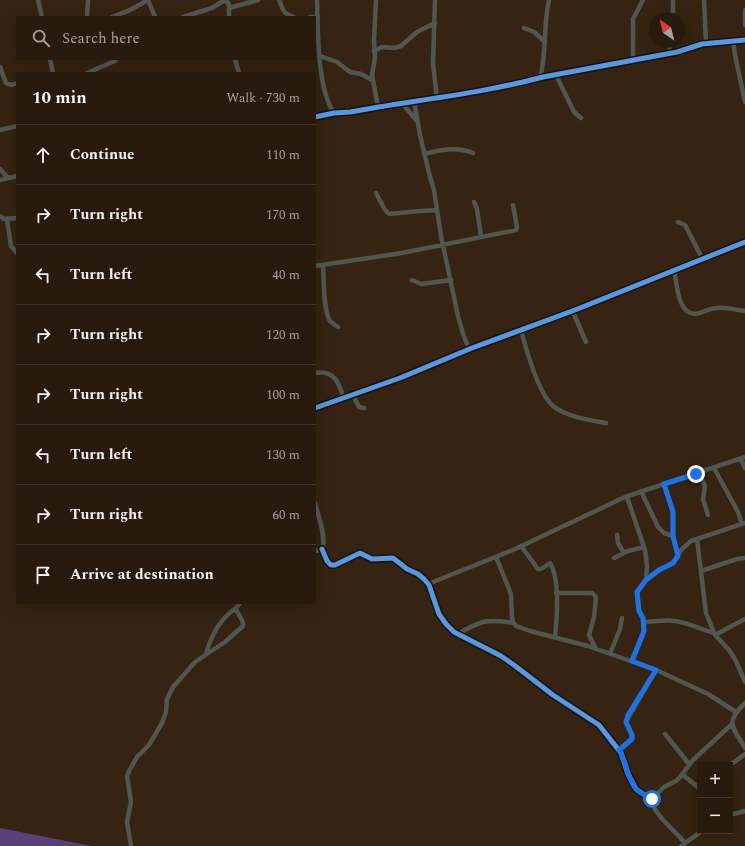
<!DOCTYPE html>
<meta charset="utf-8">
<style>
:root{--surface:#281a0d;--page:#302316;--text:#f1f3f6;--muted:#a5a19d;--line:#44382e}
body{margin:0;font-family:Spectral,serif;background:var(--page);color:var(--text)}
.controls{position:absolute;right:12px;bottom:12px;display:grid;overflow:hidden;border-radius:0px;box-shadow:0 4px 16px #0002}
.controls button{width:36px;height:36px;display:grid;place-items:center;padding:0;border:0;border-bottom:1px solid var(--line);background:var(--surface);color:var(--text);font:20px sans-serif}
.compass{position:absolute;left:649px;top:12px;width:36px;height:36px;border-radius:50%;background:var(--surface);box-shadow:0 4px 16px #0002;rotate:325deg}
.stop{position:absolute;width:12px;height:12px;margin:-9px;border:3px solid #1a73e8;border-radius:50%;background:#fff}
.stop.end{background:#1a73e8;border-color:#fff;box-shadow:0 1px 4px #0008}
.list{margin:0;padding:0;list-style:none}
h2{display:flex;justify-content:space-between;align-items:center;height:52px;margin:0;padding:0 16px;font-size:17px}
h2 small{font-size:13px;font-weight:400;color:var(--muted)}
.list li{display:grid;grid-template-columns:26px 1fr auto;gap:12px;align-items:center;box-sizing:border-box;height:60px;padding:0 16px;border-top:1px solid var(--line)}
.list b{display:block;font-size:15px;white-space:nowrap}
.list em{font-size:13px;font-style:normal;color:var(--muted)}
.icon{flex:none;width:22px;height:22px;fill:none;stroke:currentColor;stroke-width:2;stroke-linecap:round;stroke-linejoin:round}
.map{position:relative;flex:none;width:745px;height:846px;overflow:hidden}
.search{position:absolute;background:var(--surface);box-shadow:0 4px 16px #0002;left:16px;top:16px;width:300px;height:44px;display:flex;align-items:center;gap:10px;box-sizing:border-box;padding:0 14px;border-radius:0px;color:var(--muted);font-size:15px}
.panel{position:absolute;background:var(--surface);box-shadow:0 4px 16px #0002;left:16px;top:72px;width:300px;height:532px;border-radius:0px}
.map>svg:first-child{display:block}
.forest{fill:#59407b}
.lines{fill:none;stroke-linecap:round;stroke-linejoin:round}
.street{stroke:#4e5851;stroke-width:4.5}
.cycleway-casing{stroke:#201105;stroke-width:8}
.cycleway{stroke:#5399e6;stroke-width:5}
.route{stroke:#1a73e8;stroke-width:5}
</style>
<div class="map">
<svg width="745" height="846" viewBox="0 0 745 846">
<rect width="100%" height="100%" fill="#362311"/>
<path class="forest" d="M0,828L92,846H0Z"/>
<g class="lines">
<path class="street" d="M38,0L42,17
M148,0L155,17
M226,0L229,5V17
M279,0C284,11 281,12 294,17
M317,0C318,31 317,88 334,113
M376,0L374,41L375,58L372,75L378,107
M435,0L433,64L437,98
M704,0L706,43
M229,8L258,0
M745,10V25
M87,17L88,0
M112,17L130,10L148,0
M183,17L212,8L225,0
M310,17H318
M670,18L673,12V0
M524,28L534,32L544,41
M733,41L735,55L745,102
M669,42L670,53
M374,51L382,47L395,48L401,46L417,32L435,23
M320,56L337,62L350,72L361,74L372,80
M50,59L53,73
M235,59L239,73
M633,60V19L643,0
M0,67L6,83L12,85L17,83
M87,73L115,61L116,59
M556,75L574,112L581,118
M540,78C547,53 543,26 549,0
M414,101L420,135L430,177L434,190L441,236L458,316L463,334L469,349
M402,103L417,121
M315,117L334,113L350,112C414,100 480,94 543,77L677,52L702,44L745,40
M0,130L17,126
M424,154C441,150 456,146 473,153
M0,169L8,178
M0,180L17,176
M376,193L385,210L389,214L420,211L437,210
M474,202L477,209L481,237
M0,216L4,219L17,218
M7,219L11,246L17,253
M678,222L685,225L702,258
M323,265C324,279 323,310 330,321C332,323 335,325 338,327
M315,266L402,253L516,230L517,227L513,205
M674,270C677,282 677,315 696,314C703,313 709,308 717,308C726,307 736,310 745,311
M412,280L421,284L451,280
M572,310L586,342
M521,330C526,349 538,393 553,406C567,417 589,420 606,423
M315,373C335,370 339,383 344,399
M353,395L359,407L364,408
M315,408L400,378L472,348L575,310L745,242
M741,459L745,468
M714,468L738,512L742,524
M699,473L705,486L703,499L708,515
M664,484L673,512V536L678,555
M641,491L658,527L664,533L673,536
M627,497L645,550L647,566L646,580L637,592L639,611L643,618L644,631L632,661
M315,503C318,514 327,539 322,550L315,551
M617,535L618,543L624,553
M697,539L706,613L715,635L729,650L736,661L745,682
M521,546L538,569H541L550,563C560,579 557,618 555,637
M322,549L327,561L331,565H335L360,553L372,559L393,558L407,569L418,574L424,579L429,585L439,614L446,624L454,632L501,656L514,665L553,695L599,725L621,753L628,774L636,789L646,796L653,798
M496,557L511,594L512,618L513,622L516,626L530,631L588,646L656,670L708,694L736,712
M614,558L628,551L644,547
M701,571L737,559L745,558
M646,580L659,570L673,563L681,550L691,541L745,523
M428,584L513,550L625,497L745,457
M556,593H592L596,597L594,617L589,635L596,649
M644,622C654,622 665,619 675,621C686,622 703,630 714,633
M458,634C481,620 487,619 513,623
M715,635L745,619
M206,654C211,635 220,619 236,608
M610,654L620,629L622,618
M745,703C724,723 733,727 745,748
M665,734L689,764
M619,750L632,739V735L626,722L656,670
M730,765L745,754
M682,774L700,789
M730,791L731,814
M730,815L745,811
M685,843C677,832 651,813 652,799L664,787L676,781L680,777L693,760L732,724
M131,846L127,822L131,802L127,776L129,771L137,757L149,745L162,723L166,712L167,699L173,687L195,662L225,642L243,626C244,619 237,615 236,608L240,603
M681,846L702,831"/>
<g class="cycleway-casing">
<path id="cycleway" d="M315,117L334,113L350,112C414,100 480,94 543,77L677,52L702,44L745,40
M315,408L400,378L472,348L575,310L745,242
M322,549L327,561L331,565H335L360,553L372,559L393,558L407,569L418,574L424,579L429,585L439,614L446,624L454,632L501,656L514,665L553,695L599,725L621,753L628,774L636,789L646,796L653,798"/>
</g>
<use href="#cycleway" class="cycleway"/>
</g>
<g class="lines">
<path class="route" d="M652,799C649,796 641,794 636,789C627,778 627,762 619,750L632,739V735L626,722L628,715L656,670L632,661L644,631L643,618L639,611L637,592L646,580L659,570L673,563L678,556L673,536V512L664,484L696,474"/>
</g>
</svg>
<div class="controls">
<button>+</button>
<button>−</button>
</div>
<svg class="compass" viewBox="-18 -18 36 36"><path d="M0-13l5 13h-10z" fill="#e53935"/><path d="M0 13l5-13h-10z" fill="#a5a19d"/></svg>
<div class="stop" style="left:652px;top:799px"></div>
<div class="stop end" style="left:696px;top:474px"></div>
<div class="search"><svg class="icon" aria-label="search" viewBox="0 0 24 24"><circle cx="10" cy="10" r="6"/><path d="M15 15l6 6"/></svg>Search here</div>
<section class="panel">
<h2>10 min<small>Walk · 730 m</small></h2>
<ul class="list">
<li><svg class="icon" aria-label="ahead" viewBox="0 0 24 24"><path d="M12 20V5M6 11l6-6 6 6"/></svg><div><b>Continue</b></div><em>110 m</em></li>
<li><svg class="icon" aria-label="right" viewBox="0 0 24 24"><path d="M7 20v-9h11M14 6l5 5-5 5"/></svg><div><b>Turn right</b></div><em>170 m</em></li>
<li><svg class="icon" aria-label="left" viewBox="0 0 24 24"><path d="M17 20v-9H6M10 6l-5 5 5 5"/></svg><div><b>Turn left</b></div><em>40 m</em></li>
<li><svg class="icon" aria-label="right" viewBox="0 0 24 24"><path d="M7 20v-9h11M14 6l5 5-5 5"/></svg><div><b>Turn right</b></div><em>120 m</em></li>
<li><svg class="icon" aria-label="right" viewBox="0 0 24 24"><path d="M7 20v-9h11M14 6l5 5-5 5"/></svg><div><b>Turn right</b></div><em>100 m</em></li>
<li><svg class="icon" aria-label="left" viewBox="0 0 24 24"><path d="M17 20v-9H6M10 6l-5 5 5 5"/></svg><div><b>Turn left</b></div><em>130 m</em></li>
<li><svg class="icon" aria-label="right" viewBox="0 0 24 24"><path d="M7 20v-9h11M14 6l5 5-5 5"/></svg><div><b>Turn right</b></div><em>60 m</em></li>
<li><svg class="icon" aria-label="arrive" viewBox="0 0 24 24"><path d="M6 21V4h12l-3 4 3 4H6"/></svg><div><b>Arrive at destination</b></div></li>
</ul>
</section>
</div>
